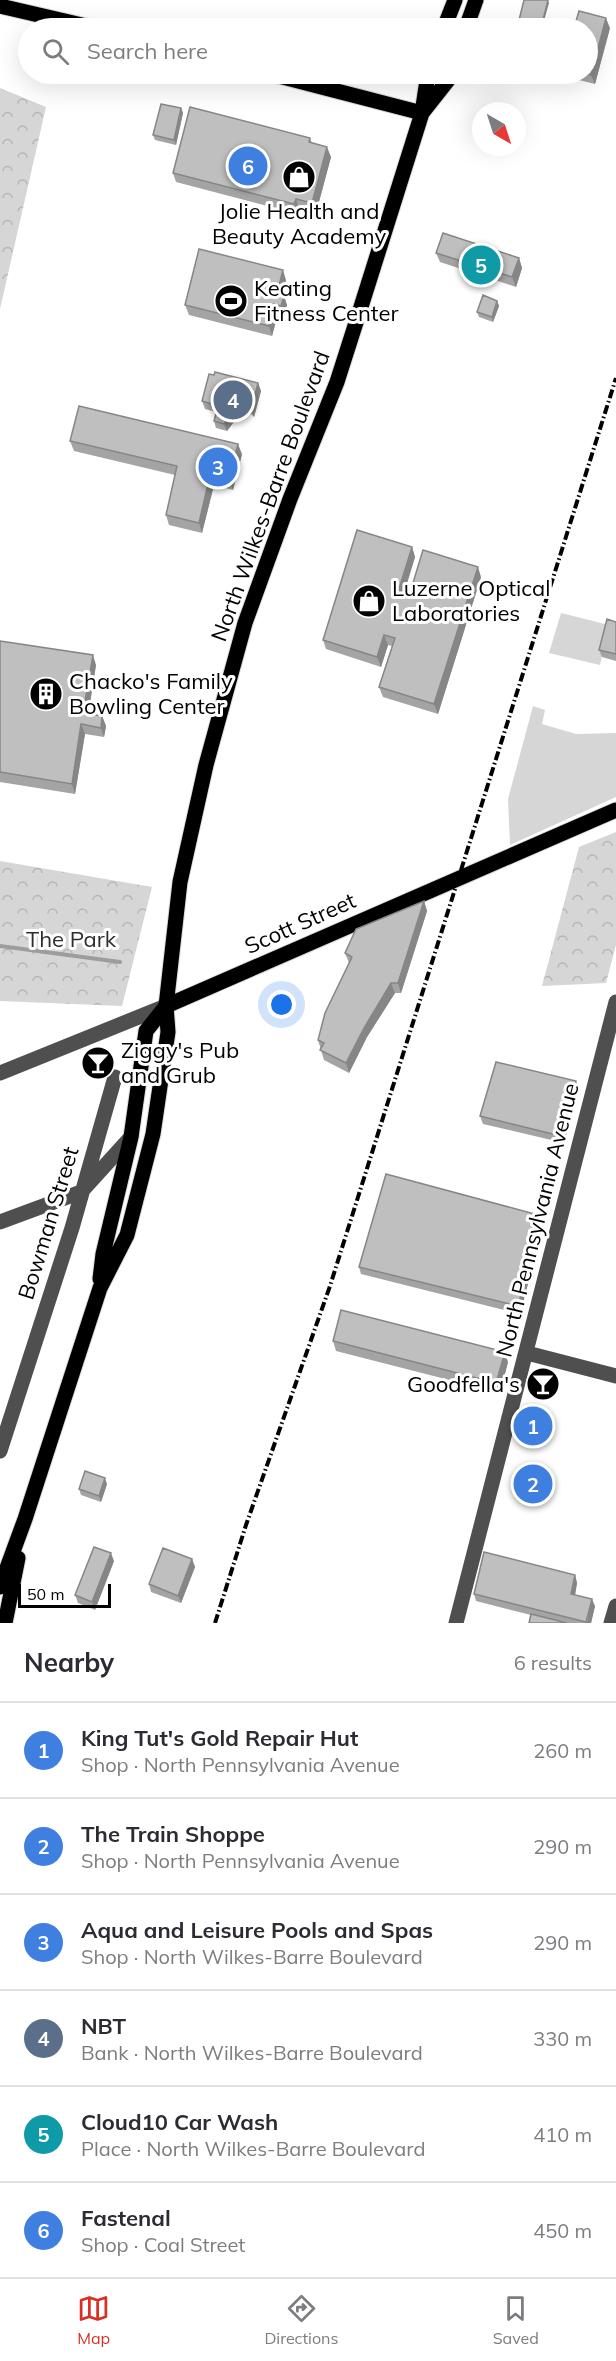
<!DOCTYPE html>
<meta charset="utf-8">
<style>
:root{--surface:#fff;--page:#f2f2f3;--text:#2b2b33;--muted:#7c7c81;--line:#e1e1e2;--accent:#d93025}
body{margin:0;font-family:Mulish,sans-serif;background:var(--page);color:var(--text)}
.compass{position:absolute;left:472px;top:102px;width:54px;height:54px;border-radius:50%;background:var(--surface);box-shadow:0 6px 24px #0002;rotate:141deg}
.scale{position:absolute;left:18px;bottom:15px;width:93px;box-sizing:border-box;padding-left:6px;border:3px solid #000;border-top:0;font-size:16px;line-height:21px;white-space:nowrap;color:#000;-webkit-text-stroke:4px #fff;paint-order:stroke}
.you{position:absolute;left:282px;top:1005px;width:21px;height:21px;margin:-15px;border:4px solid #fff;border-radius:50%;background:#1a73e8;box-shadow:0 0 0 9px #1a73e833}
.badge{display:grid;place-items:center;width:39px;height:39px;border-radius:50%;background:var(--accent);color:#fff;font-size:20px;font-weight:700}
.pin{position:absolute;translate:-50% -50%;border:3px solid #fff;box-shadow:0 2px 6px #0006}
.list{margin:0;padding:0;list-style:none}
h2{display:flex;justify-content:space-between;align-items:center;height:78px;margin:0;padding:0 24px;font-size:26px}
h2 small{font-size:20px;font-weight:400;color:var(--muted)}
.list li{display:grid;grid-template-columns:39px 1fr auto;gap:18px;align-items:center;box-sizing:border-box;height:96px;padding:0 24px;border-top:2px solid var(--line)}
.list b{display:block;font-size:22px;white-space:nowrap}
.list p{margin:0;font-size:20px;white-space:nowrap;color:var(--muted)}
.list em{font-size:20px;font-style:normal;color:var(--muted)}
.icon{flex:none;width:33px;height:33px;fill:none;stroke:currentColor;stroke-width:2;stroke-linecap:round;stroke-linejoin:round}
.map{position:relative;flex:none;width:616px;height:1623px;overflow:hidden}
.search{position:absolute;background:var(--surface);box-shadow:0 6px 24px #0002;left:18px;right:18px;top:18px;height:66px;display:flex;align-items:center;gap:15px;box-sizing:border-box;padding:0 21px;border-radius:33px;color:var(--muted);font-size:22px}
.sheet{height:654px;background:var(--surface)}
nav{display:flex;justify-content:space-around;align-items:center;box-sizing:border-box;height:84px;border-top:2px solid var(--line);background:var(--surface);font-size:16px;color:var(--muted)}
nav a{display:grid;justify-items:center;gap:3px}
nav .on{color:var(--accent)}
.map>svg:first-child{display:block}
.green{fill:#d6d6d6}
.park{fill:url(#park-crowns)}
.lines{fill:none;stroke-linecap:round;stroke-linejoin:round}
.stream{stroke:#9d9d9d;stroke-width:4}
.major-casing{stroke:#dbdbdb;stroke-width:17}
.minor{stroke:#4f4f4f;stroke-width:15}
.major{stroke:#000;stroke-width:15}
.rail{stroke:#000;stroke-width:4;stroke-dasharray:9 3 1.5 3;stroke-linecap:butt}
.wall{fill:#a4a4a4}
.shaded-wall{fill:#868686}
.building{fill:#bfbfbf;stroke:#868686;stroke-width:1.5}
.labels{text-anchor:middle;stroke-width:6;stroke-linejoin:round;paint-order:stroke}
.poi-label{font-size:22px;fill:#000;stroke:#fff;text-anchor:start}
.street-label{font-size:22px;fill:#000;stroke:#fff}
.park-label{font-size:22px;fill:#2d2d2d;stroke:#fff}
</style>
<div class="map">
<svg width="616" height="1623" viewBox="0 0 616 1623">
<defs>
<pattern id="park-crowns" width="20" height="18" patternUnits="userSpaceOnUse" patternTransform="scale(1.5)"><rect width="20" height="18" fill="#d6d6d6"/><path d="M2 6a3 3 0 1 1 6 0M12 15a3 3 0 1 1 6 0" fill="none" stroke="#b6b6b6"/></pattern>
</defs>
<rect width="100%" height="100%" fill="#fff"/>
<path class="green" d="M561,613L609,625L600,665L549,653Z
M533,706L545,710L542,724L576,734L616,733V797L510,845L508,799Z"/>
<path class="park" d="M0,88L46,107L0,309Z
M616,832V945L606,983L542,986L579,847Z
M0,861L152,887L122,1006L0,1001Z"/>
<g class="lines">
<path class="stream" d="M0,946L120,962"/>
<g class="major-casing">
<path id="major" d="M0,6L95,28
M444,28L455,0
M466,28L476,0
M271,74L422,113
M422,113L448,80L451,74
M100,1279L103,1254L131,1137L146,1031L166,1006L616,810
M0,1587L25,1519L100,1288L127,1235L153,1134L168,1032L166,1006L180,882L206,765L245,623L290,499L337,382L360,310L422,113L428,74
M5,1623L18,1558"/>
</g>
<path class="minor" d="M0,1073L166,1006
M0,1222L81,1192L131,1137
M527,1353L616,1376
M0,1451L72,1228L115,1077
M456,1623L616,1002
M611,1623L616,1606"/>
<use href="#major" class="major"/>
<path class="rail" d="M215,1623L246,1525L330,1286L616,378"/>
</g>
<path class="wall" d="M610,28L595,84L567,77L566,74H588Z
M181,108L183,113L176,145L155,140L153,135Z
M310,138L312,143L331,157L316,213L299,208L298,214L176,182L173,173Z
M436,253L519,258L522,268L516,287L440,262Z
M286,280L282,295L287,305L284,315L278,314L272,336L189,315L185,305Z
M497,301L499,306L493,322L479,317L477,312Z
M258,383L261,391L254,417L251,414L244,418L239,415L227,431L216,428L214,421L216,412L205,409L202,401Z
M70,441L242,454L233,490L214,485L202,533L169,525L166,515L175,475L74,451Z
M412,547L415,557L404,594L409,596L481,577L438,714L383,697L379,687L392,646L388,645L381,667L326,649L323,640Z
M616,622V661L602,657L599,650Z
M0,641L96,665L88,714L102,716L106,726L104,737L85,734L75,794L0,782Z
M424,901L427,911L401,993H395L367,1037L349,1073L324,1060L318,1040L349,963L345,953Z
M578,1089L564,1143L483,1124L480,1116Z
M544,1223L520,1314L361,1274L359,1267Z
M333,1341L508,1362L500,1393L336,1351Z
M107,1484L101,1502L81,1495L79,1489Z
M192,1559L195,1567L181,1603L151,1592L149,1584Z
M114,1561L95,1610L78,1603L75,1595Z
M575,1575L577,1583L575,1595L595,1606L591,1623H529L531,1615L476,1601L474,1594Z"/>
<path class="shaded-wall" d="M548,0L549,3L542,28H541Z
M606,18L610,28L595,84L591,75Z
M181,108L183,113L176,145L174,140Z
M327,147L331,157L316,213L312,203Z
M296,199L299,208L298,214L294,204Z
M519,258L522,268L516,287L512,277Z
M283,270L286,280L280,303L277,293Z
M284,295L287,305L284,315L281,306Z
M497,301L499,306L493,322L492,317Z
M274,304L278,314L272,336L269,326Z
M258,383L261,391L254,417L251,410Z
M236,408L239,415L227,431L224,424Z
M238,444L242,454L233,490L229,480Z
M210,475L214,485L202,533L199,523Z
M412,547L415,557L401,602L398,592Z
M478,567L481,577L438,714L434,704Z
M384,635L388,645L381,667L377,657Z
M93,655L96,665L87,723L83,713Z
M102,716L106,726L104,737L101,728Z
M81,724L85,734L75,794L72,784Z
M424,901L427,911L401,993L398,983Z
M391,983L395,993L367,1037L349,1073L346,1063L364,1028Z
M576,1081L578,1089L564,1143L561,1136Z
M542,1216L544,1223L520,1314L518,1306Z
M505,1352L508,1362L500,1393L496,1383Z
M105,1478L107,1484L101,1502L99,1496Z
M111,1553L114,1561L95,1610L92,1602Z
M192,1559L195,1567L181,1603L178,1596Z
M575,1575L577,1583L574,1601L571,1594Z
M592,1599L595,1606L591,1623H587Z"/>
<path class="building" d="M524,0H548L541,28H517Z
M579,11L606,18L591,75L587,74L588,28H574Z
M161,104L181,108L174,140L153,135Z
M190,107L310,138L309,142L327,147L312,203L296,199L294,204L173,173Z
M443,233L519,258L512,277L436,253Z
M199,249L283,270L277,293L284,295L281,306L274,304L269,326L185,305Z
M483,295L497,301L492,317L477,312Z
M215,372L258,383L251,410L249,407L242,411L236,408L224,424L214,421L218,406L202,401L209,374L214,375Z
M79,406L238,444L229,480L210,475L199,523L166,515L177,466L70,441Z
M357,530L412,547L398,592L409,596L423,550L478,567L434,704L379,687L395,638L384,635L377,657L323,640Z
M607,619L616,622V654L599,650Z
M0,641L93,655L83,713L102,716L101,728L81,724L72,784L0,772Z
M424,901L398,983H391L364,1028L346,1063L320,1050L324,1043L318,1040L325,1013L352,957L345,953L356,929Z
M496,1062L576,1081L561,1136L480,1116Z
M386,1174L542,1216L518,1306L359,1267Z
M341,1310L505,1352L496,1383L333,1341Z
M85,1471L105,1478L99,1496L79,1489Z
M94,1547L111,1553L92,1602L75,1595Z
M163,1548L192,1559L178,1596L149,1584Z
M484,1552L575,1575L571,1594L592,1599L586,1622L474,1594Z
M531,1614L567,1623H529Z"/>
<defs>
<g id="shop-disc" transform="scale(1.725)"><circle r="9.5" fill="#000" stroke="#fff"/><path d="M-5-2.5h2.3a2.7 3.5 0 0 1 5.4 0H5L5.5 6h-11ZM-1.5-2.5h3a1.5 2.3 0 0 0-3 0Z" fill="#fff"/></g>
<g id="stadium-disc" transform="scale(1.725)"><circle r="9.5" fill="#000" stroke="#fff"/><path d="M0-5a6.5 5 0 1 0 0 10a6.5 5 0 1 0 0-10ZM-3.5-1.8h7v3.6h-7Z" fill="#fff"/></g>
<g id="building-disc" transform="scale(1.725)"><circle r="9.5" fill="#000" stroke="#fff"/><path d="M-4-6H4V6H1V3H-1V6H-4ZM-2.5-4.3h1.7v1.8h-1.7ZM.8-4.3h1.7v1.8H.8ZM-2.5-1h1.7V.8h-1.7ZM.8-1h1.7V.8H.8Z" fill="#fff"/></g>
<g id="bar-disc" transform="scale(1.725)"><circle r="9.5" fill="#000" stroke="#fff"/><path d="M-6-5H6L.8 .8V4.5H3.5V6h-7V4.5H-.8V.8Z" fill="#fff"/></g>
</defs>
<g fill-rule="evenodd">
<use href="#shop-disc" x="299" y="177"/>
<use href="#stadium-disc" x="231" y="301"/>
<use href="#shop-disc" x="369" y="601"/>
<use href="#building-disc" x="46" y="694"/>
<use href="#bar-disc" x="98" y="1063"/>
<use href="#bar-disc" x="543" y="1384"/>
</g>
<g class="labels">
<g class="poi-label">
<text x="299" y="219" text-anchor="middle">Jolie Health and<tspan x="299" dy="25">Beauty Academy</tspan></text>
<text x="254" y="296">Keating<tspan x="254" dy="25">Fitness Center</tspan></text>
<text x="392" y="596">Luzerne Optical<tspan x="392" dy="25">Laboratories</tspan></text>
<text x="69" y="689">Chacko's Family<tspan x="69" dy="25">Bowling Center</tspan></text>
<text x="121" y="1058">Ziggy's Pub<tspan x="121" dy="25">and Grub</tspan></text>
<text x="520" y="1392" text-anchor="end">Goodfella's</text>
</g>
<g class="street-label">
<text transform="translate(270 496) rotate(-70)" y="8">North Wilkes-Barre Boulevard</text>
<text transform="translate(300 923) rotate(-24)" y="8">Scott Street</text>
<text transform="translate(537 1220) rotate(-76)" y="8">North Pennsylvania Avenue</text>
<text transform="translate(48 1223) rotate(-73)" y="8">Bowman Street</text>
</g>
<g class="park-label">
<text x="71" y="947">The Park</text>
</g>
</g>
</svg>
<svg class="compass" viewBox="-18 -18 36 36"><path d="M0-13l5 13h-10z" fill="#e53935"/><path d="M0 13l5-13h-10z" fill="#7c7c81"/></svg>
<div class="scale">50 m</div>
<div class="you"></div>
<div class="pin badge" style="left:533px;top:1426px;background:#3f7fe0">1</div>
<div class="pin badge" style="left:533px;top:1484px;background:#3f7fe0">2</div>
<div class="pin badge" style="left:218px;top:467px;background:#3f7fe0">3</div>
<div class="pin badge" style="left:233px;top:400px;background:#5c6f8a">4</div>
<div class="pin badge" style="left:481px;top:265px;background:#0f9aa8">5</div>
<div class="pin badge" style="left:248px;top:166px;background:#3f7fe0">6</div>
<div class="search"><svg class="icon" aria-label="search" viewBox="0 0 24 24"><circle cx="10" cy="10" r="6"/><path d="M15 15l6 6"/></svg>Search here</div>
</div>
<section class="sheet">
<h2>Nearby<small>6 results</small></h2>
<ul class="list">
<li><span class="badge" style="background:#3f7fe0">1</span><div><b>King Tut's Gold Repair Hut</b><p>Shop · North Pennsylvania Avenue</p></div><em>260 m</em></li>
<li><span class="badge" style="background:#3f7fe0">2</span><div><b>The Train Shoppe</b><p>Shop · North Pennsylvania Avenue</p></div><em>290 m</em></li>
<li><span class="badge" style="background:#3f7fe0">3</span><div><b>Aqua and Leisure Pools and Spas</b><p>Shop · North Wilkes-Barre Boulevard</p></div><em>290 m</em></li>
<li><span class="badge" style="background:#5c6f8a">4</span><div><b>NBT</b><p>Bank · North Wilkes-Barre Boulevard</p></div><em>330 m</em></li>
<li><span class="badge" style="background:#0f9aa8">5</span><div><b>Cloud10 Car Wash</b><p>Place · North Wilkes-Barre Boulevard</p></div><em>410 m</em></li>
<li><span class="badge" style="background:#3f7fe0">6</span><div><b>Fastenal</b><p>Shop · Coal Street</p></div><em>450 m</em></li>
</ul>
</section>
<nav>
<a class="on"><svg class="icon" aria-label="map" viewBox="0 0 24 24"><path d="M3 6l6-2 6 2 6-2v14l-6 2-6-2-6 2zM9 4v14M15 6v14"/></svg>Map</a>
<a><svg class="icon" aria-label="directions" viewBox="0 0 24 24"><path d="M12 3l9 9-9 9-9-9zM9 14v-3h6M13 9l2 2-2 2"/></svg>Directions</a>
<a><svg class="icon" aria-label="saved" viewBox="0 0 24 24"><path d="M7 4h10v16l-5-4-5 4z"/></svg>Saved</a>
</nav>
